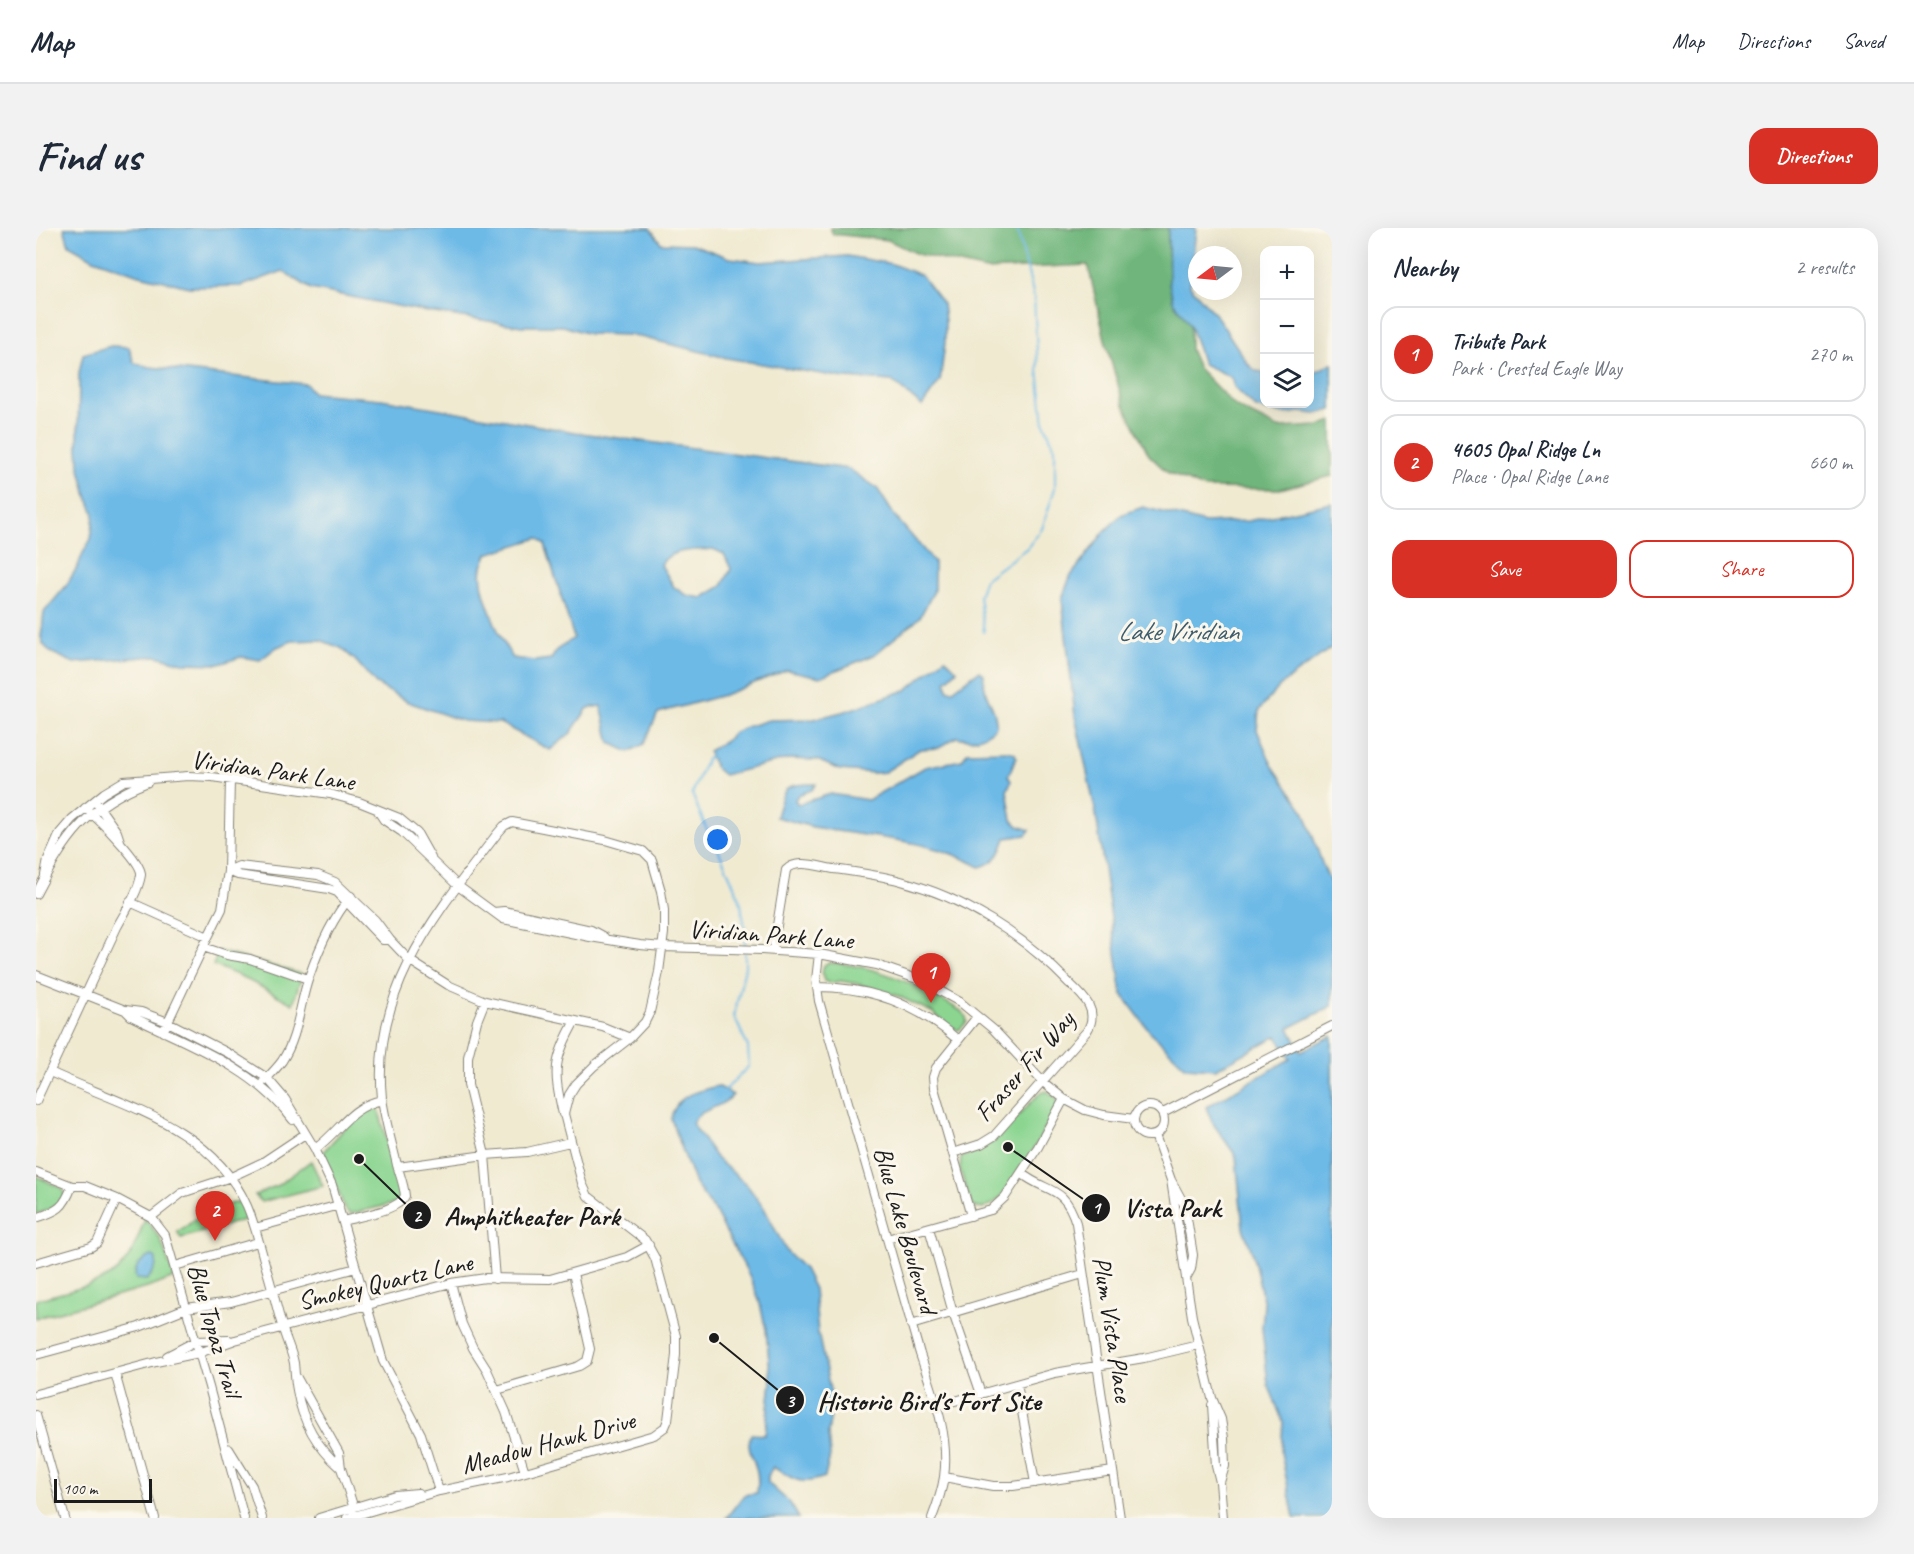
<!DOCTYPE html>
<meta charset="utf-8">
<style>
:root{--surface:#fff;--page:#f2f2f3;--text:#1f2937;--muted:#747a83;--line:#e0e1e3;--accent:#d93025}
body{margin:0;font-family:Caveat,sans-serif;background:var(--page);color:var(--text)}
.controls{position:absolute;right:18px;top:18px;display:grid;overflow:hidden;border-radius:12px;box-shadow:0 6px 24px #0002}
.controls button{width:54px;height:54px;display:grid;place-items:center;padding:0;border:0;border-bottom:2px solid var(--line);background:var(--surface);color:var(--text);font:30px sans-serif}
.compass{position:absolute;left:1152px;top:18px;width:54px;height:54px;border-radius:50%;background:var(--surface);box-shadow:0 6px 24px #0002;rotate:254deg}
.scale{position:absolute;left:18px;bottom:15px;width:98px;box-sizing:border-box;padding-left:6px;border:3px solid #1c1c1c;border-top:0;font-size:16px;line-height:21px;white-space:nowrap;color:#1c1c1c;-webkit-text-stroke:4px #fbf7ec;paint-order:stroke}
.you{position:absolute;left:682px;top:612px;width:21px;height:21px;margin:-15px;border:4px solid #fff;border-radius:50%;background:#1a73e8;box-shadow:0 0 0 9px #1a73e833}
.badge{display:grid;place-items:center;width:39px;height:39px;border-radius:50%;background:var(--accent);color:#fff;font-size:20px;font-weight:700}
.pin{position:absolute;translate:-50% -50px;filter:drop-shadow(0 2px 3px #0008)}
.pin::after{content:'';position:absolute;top:32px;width:21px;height:18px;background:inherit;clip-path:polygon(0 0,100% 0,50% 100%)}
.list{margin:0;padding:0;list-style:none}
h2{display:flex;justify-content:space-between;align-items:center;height:78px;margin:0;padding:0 24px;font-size:26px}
h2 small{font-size:20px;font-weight:400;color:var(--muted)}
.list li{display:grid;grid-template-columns:39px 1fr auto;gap:18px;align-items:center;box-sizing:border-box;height:96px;margin:0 12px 12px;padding:0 12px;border:2px solid var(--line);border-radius:18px}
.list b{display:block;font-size:22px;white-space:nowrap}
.list p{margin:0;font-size:20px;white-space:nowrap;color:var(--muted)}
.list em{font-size:20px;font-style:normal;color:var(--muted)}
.actions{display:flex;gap:12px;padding:18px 24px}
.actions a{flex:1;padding:14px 0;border:2px solid var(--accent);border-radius:18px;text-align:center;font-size:21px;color:var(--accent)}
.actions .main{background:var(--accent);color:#fff}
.icon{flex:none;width:33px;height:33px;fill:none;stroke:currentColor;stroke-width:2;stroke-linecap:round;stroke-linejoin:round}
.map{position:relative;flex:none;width:1296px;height:1290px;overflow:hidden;border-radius:18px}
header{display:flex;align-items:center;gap:36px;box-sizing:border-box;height:84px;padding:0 30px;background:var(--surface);border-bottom:2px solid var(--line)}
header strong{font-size:28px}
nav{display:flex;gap:33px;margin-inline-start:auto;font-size:21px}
.intro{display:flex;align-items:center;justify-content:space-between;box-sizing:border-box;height:144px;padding:0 36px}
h1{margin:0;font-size:42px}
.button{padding:15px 27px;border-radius:18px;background:var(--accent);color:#fff;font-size:21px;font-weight:700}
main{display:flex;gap:36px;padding:0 36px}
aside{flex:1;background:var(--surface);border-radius:18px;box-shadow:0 6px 24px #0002}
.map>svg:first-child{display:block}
.green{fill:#8bd591;stroke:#547856;stroke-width:1.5}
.forest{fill:#70b67b;stroke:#46694c;stroke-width:1.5}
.water{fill:#6dbae7;stroke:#446b82;stroke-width:1.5;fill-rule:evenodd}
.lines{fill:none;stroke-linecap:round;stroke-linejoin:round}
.stream{stroke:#6dbae7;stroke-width:2}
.minor-casing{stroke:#868376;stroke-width:10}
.minor{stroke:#fff;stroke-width:8}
.labels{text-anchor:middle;stroke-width:6;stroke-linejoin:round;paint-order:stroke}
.street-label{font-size:26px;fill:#1c1c1c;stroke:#fbf7ec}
.water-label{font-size:27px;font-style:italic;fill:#3c5b6d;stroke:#fbf7ec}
.leader{fill:none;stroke:#1c1c1c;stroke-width:2}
.callout-dot{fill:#1c1c1c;stroke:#fbf7ec;stroke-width:2}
.mark-label{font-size:18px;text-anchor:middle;font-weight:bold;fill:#fff}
.callout-label{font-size:27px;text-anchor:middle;font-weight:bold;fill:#1c1c1c;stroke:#fbf7ec;stroke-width:6;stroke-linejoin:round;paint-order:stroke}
</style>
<header>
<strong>Map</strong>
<nav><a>Map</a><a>Directions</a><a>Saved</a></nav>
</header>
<div class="intro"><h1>Find us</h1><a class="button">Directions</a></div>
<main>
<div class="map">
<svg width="1296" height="1290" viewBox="0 0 1296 1290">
<rect width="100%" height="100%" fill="#fbf7ec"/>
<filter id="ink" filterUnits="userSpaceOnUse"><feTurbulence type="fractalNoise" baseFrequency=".0167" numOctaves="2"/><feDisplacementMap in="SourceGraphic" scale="12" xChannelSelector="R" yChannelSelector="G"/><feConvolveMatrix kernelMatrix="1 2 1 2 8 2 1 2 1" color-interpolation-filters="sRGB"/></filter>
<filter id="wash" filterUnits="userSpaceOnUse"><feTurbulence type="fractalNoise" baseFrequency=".008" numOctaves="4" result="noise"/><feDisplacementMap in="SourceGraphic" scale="24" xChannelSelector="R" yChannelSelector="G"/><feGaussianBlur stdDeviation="1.35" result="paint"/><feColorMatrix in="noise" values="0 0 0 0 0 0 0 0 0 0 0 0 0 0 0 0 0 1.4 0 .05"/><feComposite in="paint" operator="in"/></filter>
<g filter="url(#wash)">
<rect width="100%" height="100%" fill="#f0ead1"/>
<path class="green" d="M183,723L266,746L257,776L206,749L177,737Z
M792,735C840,736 886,759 925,783L930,789L931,794L923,802L916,800L896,784L860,767L822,756L805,753L793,755L788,753L786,745L788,737Z
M1011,863L1021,871V879C1005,905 978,965 953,978C947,982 942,981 936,978L924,942L925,930L957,914L1004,865Z
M338,879L343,882L344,887L365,966L360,975L314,986L309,981L287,924L319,889L326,882Z
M275,933L287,958L225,974L219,967L242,957Z
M0,948L25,960L29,967C22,979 13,982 0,986Z
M204,973L211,991L145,1010L141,1003L147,1001L165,986Z
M109,991L124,1010L138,1050L111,1060L0,1090V1072C23,1065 67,1057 83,1041C97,1027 102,1009 109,991Z"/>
<path class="forest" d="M794,0H1132L1133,55L1137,73L1154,97V121L1162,140L1200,179L1242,200L1283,198L1296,193V248L1244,261L1168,260L1132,245L1113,227L1088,177L1070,116L1052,37L950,42L881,26L852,12L797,6Z"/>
<path class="water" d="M28,0H614L625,15L656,16L694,30L724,34L811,28L856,36L885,47L907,76L909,93V115L904,153L886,178L856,153L809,150L691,130L596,107L553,106L527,98H486L392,84L275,61L247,43L206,58L153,59L100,46L58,31L33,17Z
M1132,0H1160L1154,58L1182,90L1212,136L1220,143L1228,144V176H1274V147L1296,135V182L1280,186L1264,184L1248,186L1220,180L1198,159L1197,152L1193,148L1167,136L1154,97L1137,73L1133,55Z
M75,118L93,119L98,135L114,139L270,156L277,165L345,171L545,205L813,241L841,260L858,287L898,334V363L884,389L838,427L784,449L751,442L688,467L622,485L608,516L593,524L574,515L565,478L552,480L534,506L514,522L464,495L427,493L372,474L340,456L320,433L305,420L284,412L256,413L241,419L224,432L205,429L183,436L147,435L121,428L38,435L14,424L7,416L5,409L8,384L30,358L42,338L47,325L55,311L58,286L51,268L43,237L42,219L43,145L47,126ZM502,310L509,316L538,410L522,421L515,431L499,433L477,430C465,413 441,360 446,339C447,335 450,330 451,326ZM677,321L688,326L695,341L686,358L666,370L650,367L638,359L625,337C634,319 660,323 677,321Z
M1296,275V419L1246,456L1223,482L1221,502L1236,537L1269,585L1287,638L1296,658V778L1253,800L1265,823L1296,808V1290H1258L1245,1224L1247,1194L1232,1156L1226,1100L1228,1076L1216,1024L1207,1000L1200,928L1176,894L1170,879L1254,831L1241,808L1180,841L1150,839L1115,805L1086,766L1060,586L1039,488L1026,371L1034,349L1068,304L1085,287L1107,279L1169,295L1212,293Z
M909,430L921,442L910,453L912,462H917L943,443L948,446C945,468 962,480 960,499C947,511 937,513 920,509L903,520L884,521L849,544L838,545L804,542L781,532L752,531L688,547L680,541L672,523L690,513L696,505L710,499L733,492L778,491L810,483L870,462Z
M972,523L979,525L980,530L972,548L975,553L971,563L976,592L982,598L994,602L990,607L970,610C965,625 961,634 944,639C893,610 833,610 777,599C765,596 752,592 740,589C749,558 747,556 780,556L776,562L762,567L759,572L762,576L795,566L832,572L889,539L926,532L931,524Z
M682,858L697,867C686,881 665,879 656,895L681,931L711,957L728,980L751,1024L768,1041L778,1061L782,1105L795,1166V1187L792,1205L794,1228L789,1249C764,1258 759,1252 737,1239L732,1248V1255L754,1275L763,1290H690L708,1267L721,1265C722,1256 723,1248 720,1240C716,1225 710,1222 715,1206L729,1207L735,1154L730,1101L723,1072L713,1047L678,982L659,956L635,891C639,867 661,863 682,858Z
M116,1028L119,1029C123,1037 117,1045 111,1052L100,1051C97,1039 105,1032 116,1028Z"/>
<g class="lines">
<path class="stream" d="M948,404L943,368L949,351L991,320L1006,301L1019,260V220L1008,195L1002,142L998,69L981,0
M677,527L670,532L656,566L670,600L681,619L704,671L709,700V720
M687,864L713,838L712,819L698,788L709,739V725"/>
</g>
</g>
<g filter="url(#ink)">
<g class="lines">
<g class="minor-casing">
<path id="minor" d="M61,576L81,604L84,613
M342,583L348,592L366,604L422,658L467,691L554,709L604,717L627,719L726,722L783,726L841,737L884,752L924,774L958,802L1007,854L1028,871L1049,882L1068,887L1098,891
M192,643L203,638L282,647L299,654L339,692L354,712L373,732L412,757L449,773L567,799L594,810
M192,643L202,647L293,661L301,664L347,712H353
M9,647L12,632L24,605L36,591L68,565L88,553L152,548L176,549L294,566L323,574L363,590L381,605L395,630
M0,666C29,610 51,577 112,554
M94,674L172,709
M458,684L468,683L555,702L568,709
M167,719L191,727L214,731L272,751
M737,722L750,642C760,630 784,639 798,641C820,644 843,647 865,653C929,670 987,707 1032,754C1047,768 1064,782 1051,803L958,908L945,916L917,925
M783,726L780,752L783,773L884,1126C897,1165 914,1207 908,1249C906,1263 901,1277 896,1290
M0,747L89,782L105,784L132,794L192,825L231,850L249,871L279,921L296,957L347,1133L385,1206L403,1263
M781,759C834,759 882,777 922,812
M449,773L441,793L432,829V857L449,927L459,1051
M89,782L95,788C151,816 218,839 257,892
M127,804L172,709L186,681L192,643L194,552
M14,844C87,878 175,897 211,978C220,999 225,1022 231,1043C237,1062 241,1082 247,1101C250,1112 256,1124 258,1135C259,1144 259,1153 261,1162C266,1193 282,1220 305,1240
M228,853C234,847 241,840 246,833C263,807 263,777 273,749C283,720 295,692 315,668
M0,873L81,699C89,684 102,665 105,647C107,634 60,589 49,580
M1098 893a15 15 0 1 1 30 0a15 15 0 1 1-30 0Z
M1127,885L1296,798
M527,886C517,843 517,832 539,793
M1119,907L1135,952L1149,978L1157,1027L1155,1041L1150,1050
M279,921C304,903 313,879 346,872
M362,939L449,927L491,924L534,914
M0,944L36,958H49L81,971L115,989L129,1007L173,1159L208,1290
M985,945C1011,966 1028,956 1040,995L1084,1290
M1135,952L1156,1089L1176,1170L1185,1191L1188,1210L1189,1238L1184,1254
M935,988L898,860L897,849L900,840L941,789
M115,989L146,965L195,949L227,934L269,906
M0,990C22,983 28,980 36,958
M307,993C323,988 362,983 369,968C368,957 364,947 361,937C356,915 349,893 346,870C335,762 400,686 461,606L468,598L476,594L569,612L607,623L616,632L625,663L628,682V705L623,744L614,784L609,794L594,810L558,838L540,856L533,867L528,886L546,955L552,968L609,1012L619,1030L640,1108V1127L632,1192L629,1199L618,1207L472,1249L403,1263L311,1290
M219,1000L303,977
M893,1000L917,1085L945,1166
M851,1011L955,982L969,969L1002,919L1028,871
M0,1035L55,1019L61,1015L81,971
M139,1038L222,1014
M415,1055L426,1096L437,1120L451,1142L470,1184L489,1244
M875,1097L1047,1046
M0,1127L103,1099L150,1080L195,1074L320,1040
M131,1128L160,1113L193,1112
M79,1145L119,1290
M261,1150L303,1225L305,1240L320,1287
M981,1156L999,1255
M461,1162L543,1138L551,1133L554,1121L537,1045
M0,1166L120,1134L163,1125L199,1112L415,1055L450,1050L514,1051L591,1029L613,1017
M1176,1177L1180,1238L1184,1254L1187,1290
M901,1178L1019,1145L1108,1130L1162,1117
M0,1187L29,1290
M193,1221L216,1258L226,1290
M908,1249L957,1258H977L1077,1243
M283,1290L359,1267L382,1265"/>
</g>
<use href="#minor" class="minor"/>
</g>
</g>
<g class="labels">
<g class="street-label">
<text transform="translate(237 542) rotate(8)" y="9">Viridian Park Lane</text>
<text transform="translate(735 706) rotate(4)" y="9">Viridian Park Lane</text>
<text transform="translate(988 838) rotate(-49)" y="9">Fraser Fir Way</text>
<text transform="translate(870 1002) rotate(74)" y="9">Blue Lake Boulevard</text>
<text transform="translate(349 1053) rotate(-13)" y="9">Smokey Quartz Lane</text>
<text transform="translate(1077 1101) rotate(81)" y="9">Plum Vista Place</text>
<text transform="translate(179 1102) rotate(74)" y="9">Blue Topaz Trail</text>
<text transform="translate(512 1214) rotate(-15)" y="9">Meadow Hawk Drive</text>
</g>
<g class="water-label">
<text x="1142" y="412">Lake Viridian</text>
</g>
</g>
<path class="leader" d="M972 919L1060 980M323 931L381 987M678 1110L754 1172"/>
<g class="callout-dot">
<circle cx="972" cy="919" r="6"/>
<circle cx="323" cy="931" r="6"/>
<circle cx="678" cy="1110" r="6"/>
<circle cx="1060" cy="980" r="15"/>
<circle cx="381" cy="987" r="15"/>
<circle cx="754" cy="1172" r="15"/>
</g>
<g class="mark-label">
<text x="1060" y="986">1</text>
<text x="381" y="994">2</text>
<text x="754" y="1179">3</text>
</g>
<g class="callout-label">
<text x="1136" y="989">Vista Park</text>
<text x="496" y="997">Amphitheater Park</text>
<text x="893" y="1182">Historic Bird's Fort Site</text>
</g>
</svg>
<div class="controls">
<button>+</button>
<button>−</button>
<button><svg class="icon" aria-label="layers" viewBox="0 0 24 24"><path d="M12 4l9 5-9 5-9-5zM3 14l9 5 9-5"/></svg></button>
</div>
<svg class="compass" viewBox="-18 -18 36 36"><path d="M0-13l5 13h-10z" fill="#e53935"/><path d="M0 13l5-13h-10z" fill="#747a83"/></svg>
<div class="scale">100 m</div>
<div class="you"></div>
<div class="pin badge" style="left:895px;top:775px">1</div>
<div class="pin badge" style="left:179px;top:1013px">2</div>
</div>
<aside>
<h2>Nearby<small>2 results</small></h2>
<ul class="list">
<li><span class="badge">1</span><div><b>Tribute Park</b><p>Park · Crested Eagle Way</p></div><em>270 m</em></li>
<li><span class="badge">2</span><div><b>4605 Opal Ridge Ln</b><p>Place · Opal Ridge Lane</p></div><em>660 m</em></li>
</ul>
<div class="actions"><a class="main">Save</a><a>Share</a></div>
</aside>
</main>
